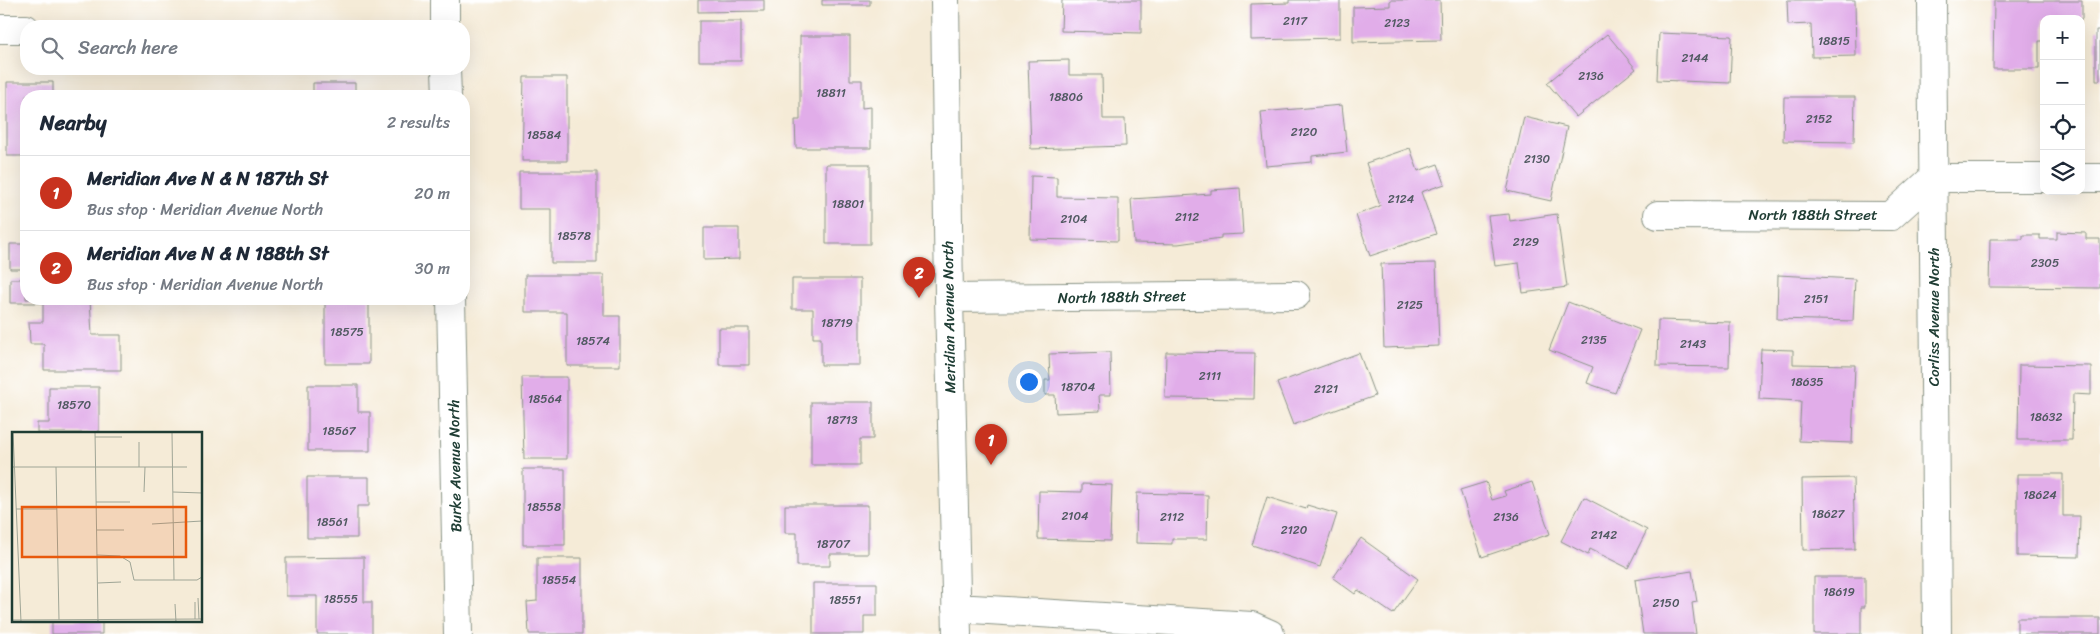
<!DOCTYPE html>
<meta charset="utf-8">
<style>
:root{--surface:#fff;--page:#f6f6f7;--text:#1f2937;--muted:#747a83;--line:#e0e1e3;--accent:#c8321e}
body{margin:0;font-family:Sriracha,sans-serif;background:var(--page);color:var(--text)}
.controls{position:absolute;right:15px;top:15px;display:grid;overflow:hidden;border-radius:10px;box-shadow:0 5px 20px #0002}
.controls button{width:45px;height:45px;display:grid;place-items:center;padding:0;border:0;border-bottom:1px solid var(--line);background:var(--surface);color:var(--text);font:25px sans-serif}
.you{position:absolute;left:1028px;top:381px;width:18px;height:18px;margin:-12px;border:4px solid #fff;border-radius:50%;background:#1a73e8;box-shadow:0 0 0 8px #1a73e833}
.badge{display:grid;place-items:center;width:32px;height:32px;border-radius:50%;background:var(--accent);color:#fff;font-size:16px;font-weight:700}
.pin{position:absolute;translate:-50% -41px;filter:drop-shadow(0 1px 2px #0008)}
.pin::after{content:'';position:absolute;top:26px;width:18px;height:15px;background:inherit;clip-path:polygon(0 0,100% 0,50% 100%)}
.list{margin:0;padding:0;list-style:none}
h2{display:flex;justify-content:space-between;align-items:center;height:65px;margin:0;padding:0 20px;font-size:21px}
h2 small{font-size:16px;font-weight:400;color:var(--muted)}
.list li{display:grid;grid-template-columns:32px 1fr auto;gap:15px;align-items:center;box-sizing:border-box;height:75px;padding:0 20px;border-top:1px solid var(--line)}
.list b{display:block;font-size:19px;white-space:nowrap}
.list p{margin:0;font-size:16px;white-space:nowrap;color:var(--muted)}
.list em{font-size:16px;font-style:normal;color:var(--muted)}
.icon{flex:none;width:28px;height:28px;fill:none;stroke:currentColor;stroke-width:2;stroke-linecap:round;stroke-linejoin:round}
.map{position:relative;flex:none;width:2100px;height:634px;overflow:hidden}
.search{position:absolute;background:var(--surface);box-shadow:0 5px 20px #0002;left:20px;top:20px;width:450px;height:55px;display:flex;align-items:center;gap:12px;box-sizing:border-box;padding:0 18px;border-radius:20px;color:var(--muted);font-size:19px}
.panel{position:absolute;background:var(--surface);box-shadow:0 5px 20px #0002;left:20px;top:90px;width:450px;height:215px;border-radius:20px}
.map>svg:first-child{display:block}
.building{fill:#e1ade9}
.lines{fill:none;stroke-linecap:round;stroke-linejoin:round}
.minor-casing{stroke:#8a9486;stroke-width:30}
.minor{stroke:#fff;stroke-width:28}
.labels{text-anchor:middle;stroke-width:4;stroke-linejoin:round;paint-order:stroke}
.number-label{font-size:12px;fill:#505961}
.street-label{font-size:15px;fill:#1f3d34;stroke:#fff}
.inset-road{fill:none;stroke:#9fa596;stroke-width:1}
.view{fill:#e8590c;fill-opacity:0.15;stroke:#e8590c;stroke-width:2.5}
.inset-edge{fill:none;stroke:#1f3d34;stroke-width:2.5}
</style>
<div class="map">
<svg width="2100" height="634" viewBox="0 0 2100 634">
<rect width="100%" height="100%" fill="#fff"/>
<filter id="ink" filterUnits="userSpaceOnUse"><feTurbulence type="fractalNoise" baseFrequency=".02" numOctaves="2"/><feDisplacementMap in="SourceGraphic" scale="10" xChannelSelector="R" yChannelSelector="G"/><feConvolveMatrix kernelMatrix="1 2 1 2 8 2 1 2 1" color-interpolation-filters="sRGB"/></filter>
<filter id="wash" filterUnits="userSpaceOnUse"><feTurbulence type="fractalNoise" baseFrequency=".0096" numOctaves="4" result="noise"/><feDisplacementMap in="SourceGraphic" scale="20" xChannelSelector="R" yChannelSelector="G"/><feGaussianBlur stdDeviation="1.12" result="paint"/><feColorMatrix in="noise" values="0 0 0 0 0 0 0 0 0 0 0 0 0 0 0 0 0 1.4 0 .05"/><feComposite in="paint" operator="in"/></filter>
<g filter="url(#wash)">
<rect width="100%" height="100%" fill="#f5ebd7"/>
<g id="blocks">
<path class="building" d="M698,0H764V11L698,12Z
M822,0H870V5H822Z
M1062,0H1141V33L1061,31Z
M1289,0H1340V38L1251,40V4L1289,3Z
M1390,0H1440L1441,40L1353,42V7L1390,6Z
M1787,0H1855L1856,56L1812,57L1811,24L1788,25Z
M1994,1H2082V19H2044V41H2039V69H1993Z
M699,21H741V61H699Z
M2096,30H2100V80H2096Z
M1659,33L1732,36L1730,83L1657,80Z
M1607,34L1636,69L1576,117L1547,83Z
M800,36H850V80H862V108L871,107V148H796L795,120H800Z
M1069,60V75H1102L1103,119H1125L1126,146L1031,149L1028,61Z
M524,77H567V161H522Z
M7,82H53V96H26V156H7Z
M313,83H355V96H313Z
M1784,97H1855L1854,142L1783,141Z
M1342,105L1347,152L1312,156V162L1266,166L1261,112Z
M1524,117L1567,127L1551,201L1507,191Z
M1410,148L1418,171L1438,164L1445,184L1421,192L1436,234L1370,256L1356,215L1380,206L1366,163Z
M826,164H870V244H826Z
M519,172H597V263H551V209H519Z
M1031,176L1057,177V197L1118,198V241L1030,239Z
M1240,188L1243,234L1221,235V238L1178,244L1134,243L1131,199L1211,194V190Z
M1509,214L1510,221L1557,214L1567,287L1523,293L1519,263L1495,266L1488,216Z
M704,228H739V259L704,260Z
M2057,232L2086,233V239H2100V288L1989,287L1990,239H2023V235H2040V239H2057Z
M10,244H26V269H10Z
M1436,263L1439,346L1384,348L1381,264Z
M525,275H604V316H620V366H567V312H525Z
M1778,275L1855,279L1853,321L1777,319Z
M10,279H26V299H90L92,335H121V370H44V344H30L29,322H43V303H10Z
M792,279H860V365H821V338H813V309H792Z
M325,299H369V364H325Z
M1568,302L1640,330L1615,393L1587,383L1593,367L1549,350Z
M1658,320L1730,322L1729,367L1657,366Z
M719,328H749V365H719Z
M1761,349L1793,350V364L1855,365L1852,443L1799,441L1801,401L1759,399Z
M1110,352L1111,395H1099L1100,411L1056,413L1055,395H1045V380H1050L1049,354Z
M1166,352L1255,353L1254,399L1165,398Z
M1359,353L1375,396L1293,425L1277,383Z
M2019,365L2091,366V395L2073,394L2072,440H2018Z
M522,377H567V459H524Z
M308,385H358V412H370V451H308Z
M49,387H99V433H37V423H49Z
M811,402H873V439H860V465H811Z
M523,469H565V545H523Z
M2017,474H2063V516H2080L2079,557L2017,556Z
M307,477H369V506H357V538H307Z
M1853,478L1855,549L1803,550L1802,479Z
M1486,482L1492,500L1506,496L1504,491L1532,482L1550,534L1482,557L1460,490Z
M1082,484L1112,485L1110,541L1038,539L1039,491L1082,492Z
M1137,493L1208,495L1207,539H1172V544L1136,543Z
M1267,497L1306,509L1307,505L1337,514L1320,567L1252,545Z
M1584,497L1647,530L1628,568L1590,549L1588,555L1561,541Z
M785,505H868V554H830V566H797V533H785Z
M1361,538L1418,579L1393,614L1358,590L1355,594L1333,578Z
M364,557V602H372V634H317V596H286V558Z
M537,558H582V634H529L527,602L537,601Z
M1692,571L1697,602L1692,603L1696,634H1643L1635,580Z
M1814,577H1865V607H1861V634H1814Z
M813,583H877V616H864V634H813Z
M2017,618H2100V634H2017Z
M52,620H102V634H52Z"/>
</g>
</g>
<g filter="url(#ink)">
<use href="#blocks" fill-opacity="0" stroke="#8a9486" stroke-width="1"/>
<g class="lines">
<g class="minor-casing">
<path id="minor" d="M445,0V26
M945,0L949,298L957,634
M1932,0L1937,634
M0,29H26
M446,69L447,96
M2081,178H2100
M1658,215L1891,216L1933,178H2044
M949,298L1296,295
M451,299L458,634
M956,608L1252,626L1270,634"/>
</g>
<use href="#minor" class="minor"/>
</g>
</g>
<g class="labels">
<g class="number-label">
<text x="1295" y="25">2117</text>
<text x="1397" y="27">2123</text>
<text x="1834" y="45">18815</text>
<text x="1695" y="62">2144</text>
<text x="1591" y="80">2136</text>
<text x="831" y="97">18811</text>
<text x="1066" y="101">18806</text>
<text x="1819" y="123">2152</text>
<text x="1304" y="136">2120</text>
<text x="544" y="139">18584</text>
<text x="1537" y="163">2130</text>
<text x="1401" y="203">2124</text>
<text x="848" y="208">18801</text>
<text x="1187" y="221">2112</text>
<text x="1074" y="223">2104</text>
<text x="574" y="240">18578</text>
<text x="1526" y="246">2129</text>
<text x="2045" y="267">2305</text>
<text x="1816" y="303">2151</text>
<text x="1410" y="309">2125</text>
<text x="837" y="327">18719</text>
<text x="347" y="336">18575</text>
<text x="1594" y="344">2135</text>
<text x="593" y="345">18574</text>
<text x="1693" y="348">2143</text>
<text x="1210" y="380">2111</text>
<text x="1807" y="386">18635</text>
<text x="1078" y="391">18704</text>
<text x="1326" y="393">2121</text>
<text x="545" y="403">18564</text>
<text x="74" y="409">18570</text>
<text x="2046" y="421">18632</text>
<text x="842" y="424">18713</text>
<text x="339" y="435">18567</text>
<text x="2040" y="499">18624</text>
<text x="544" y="511">18558</text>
<text x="1828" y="518">18627</text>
<text x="1075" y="520">2104</text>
<text x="1172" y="521">2112</text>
<text x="1506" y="521">2136</text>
<text x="332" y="526">18561</text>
<text x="1294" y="534">2120</text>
<text x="1604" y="539">2142</text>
<text x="833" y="548">18707</text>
<text x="559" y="584">18554</text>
<text x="1839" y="596">18619</text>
<text x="341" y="603">18555</text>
<text x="845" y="604">18551</text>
<text x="1666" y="607">2150</text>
</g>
<g class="street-label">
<text x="1813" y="220">North 188th Street</text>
<text transform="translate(1122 297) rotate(-1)" y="5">North 188th Street</text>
<text transform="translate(949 317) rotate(-91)" y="5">Meridian Avenue North</text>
<text transform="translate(1934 317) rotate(-90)" y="5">Corliss Avenue North</text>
<text transform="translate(455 466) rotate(-91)" y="5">Burke Avenue North</text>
</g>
</g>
<g transform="translate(12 432)">
<rect width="190" height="190" fill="#f5ebd7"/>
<path class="inset-road" d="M1,0L9,190M83,0L86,190M160,0L162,148M83,5H110M127,10V35M1,35H175M44,35L47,188M132,60L133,35M161,60L190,61M84,70H118M4,77H45M140,92L190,89M84,98H112M85,123L108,124L118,130M118,130L122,148H185L190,145M86,151L109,150M186,166L187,187M183,170V187M163,172L164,190M0,188L190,187"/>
<path class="view" d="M10,75H174V125H10Z"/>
<rect width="190" height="190" class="inset-edge"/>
</g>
</svg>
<div class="controls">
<button>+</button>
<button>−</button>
<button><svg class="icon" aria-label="locate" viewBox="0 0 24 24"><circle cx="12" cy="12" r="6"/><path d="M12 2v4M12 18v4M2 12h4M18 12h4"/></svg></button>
<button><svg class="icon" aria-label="layers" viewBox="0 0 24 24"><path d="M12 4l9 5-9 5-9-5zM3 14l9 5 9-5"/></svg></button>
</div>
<div class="you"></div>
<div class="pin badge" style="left:991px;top:465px">1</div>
<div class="pin badge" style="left:919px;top:298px">2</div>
<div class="search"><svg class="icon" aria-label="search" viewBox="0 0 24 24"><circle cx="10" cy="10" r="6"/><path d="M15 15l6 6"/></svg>Search here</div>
<section class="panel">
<h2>Nearby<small>2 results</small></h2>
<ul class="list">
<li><span class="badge">1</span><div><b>Meridian Ave N &amp; N 187th St</b><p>Bus stop · Meridian Avenue North</p></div><em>20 m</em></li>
<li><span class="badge">2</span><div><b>Meridian Ave N &amp; N 188th St</b><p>Bus stop · Meridian Avenue North</p></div><em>30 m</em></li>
</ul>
</section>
</div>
